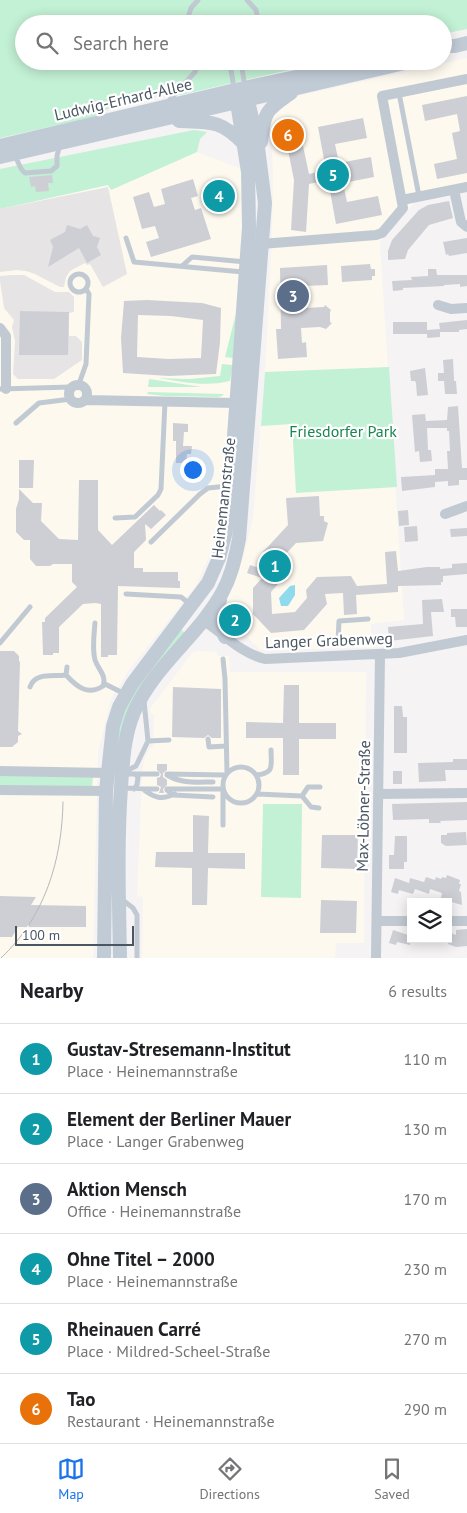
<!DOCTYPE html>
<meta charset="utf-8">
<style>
:root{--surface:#fff;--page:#f2f2f2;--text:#202124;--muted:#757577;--line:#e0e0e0;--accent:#1a73e8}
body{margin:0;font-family:"PT Sans",sans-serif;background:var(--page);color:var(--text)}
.controls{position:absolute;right:15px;bottom:15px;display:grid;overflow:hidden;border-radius:0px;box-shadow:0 2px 12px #0003}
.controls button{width:45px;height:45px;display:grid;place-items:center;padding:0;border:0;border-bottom:1px solid var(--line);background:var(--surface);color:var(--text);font:25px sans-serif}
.scale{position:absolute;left:15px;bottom:12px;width:119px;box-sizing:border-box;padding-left:5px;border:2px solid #4a5661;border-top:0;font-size:14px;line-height:18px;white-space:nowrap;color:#4a5661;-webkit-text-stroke:4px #fff;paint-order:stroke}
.you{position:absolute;left:192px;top:469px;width:18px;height:18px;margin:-12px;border:4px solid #fff;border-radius:50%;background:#1a73e8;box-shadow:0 0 0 8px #1a73e833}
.badge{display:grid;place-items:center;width:32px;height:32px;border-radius:50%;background:var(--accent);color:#fff;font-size:16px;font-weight:700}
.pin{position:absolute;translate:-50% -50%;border:2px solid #fff;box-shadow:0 1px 5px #0006}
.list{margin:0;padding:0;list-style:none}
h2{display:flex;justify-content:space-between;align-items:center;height:65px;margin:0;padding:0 20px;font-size:21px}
h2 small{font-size:16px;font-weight:400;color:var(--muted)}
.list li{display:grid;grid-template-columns:32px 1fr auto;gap:15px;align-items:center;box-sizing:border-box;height:70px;padding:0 20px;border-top:1px solid var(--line)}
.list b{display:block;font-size:19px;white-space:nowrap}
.list p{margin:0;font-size:16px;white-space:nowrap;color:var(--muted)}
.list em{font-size:16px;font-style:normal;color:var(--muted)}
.icon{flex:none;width:28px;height:28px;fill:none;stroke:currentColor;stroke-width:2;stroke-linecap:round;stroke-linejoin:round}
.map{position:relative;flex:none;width:467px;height:958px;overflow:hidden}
.search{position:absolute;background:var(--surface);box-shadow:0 2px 12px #0003;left:15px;right:15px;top:15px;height:55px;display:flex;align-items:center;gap:12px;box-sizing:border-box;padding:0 18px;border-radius:28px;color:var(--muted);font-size:19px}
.sheet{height:485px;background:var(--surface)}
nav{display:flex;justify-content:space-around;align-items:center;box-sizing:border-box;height:70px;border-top:1px solid var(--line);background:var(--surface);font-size:14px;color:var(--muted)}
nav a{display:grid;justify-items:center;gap:2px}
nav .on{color:var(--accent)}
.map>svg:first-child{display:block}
.commercial{fill:#fdf9ef}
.education{fill:#e6e4e5}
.green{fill:#c3f1d5}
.water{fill:#90daee}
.building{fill:#cdcfd5;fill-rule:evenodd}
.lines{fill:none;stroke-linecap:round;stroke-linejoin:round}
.lane{stroke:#c1cad2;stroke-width:5}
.street{stroke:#c1cad2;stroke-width:10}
.secondary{stroke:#c1cbd6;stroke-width:14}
.tram{stroke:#b5b8bd;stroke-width:1}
.labels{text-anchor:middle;stroke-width:4.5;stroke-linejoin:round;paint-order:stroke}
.street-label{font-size:16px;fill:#4a5661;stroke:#fff}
.park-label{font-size:16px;fill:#17864f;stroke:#fff}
</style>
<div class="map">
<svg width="467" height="958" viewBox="0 0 467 958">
<rect width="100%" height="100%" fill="#f5f3f3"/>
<path class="commercial" d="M467,58V188L419,197L380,242L404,620L371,624L373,648L260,650L224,613L225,596L243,558L253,517L265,372L272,236L273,171L270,123L275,109L297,96Z
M197,152L242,169L244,238L224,488L214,546L195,587L129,670L111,699L98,753L93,958H0V209L108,185L111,190Z
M200,651L217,652V656H229L230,672H366L364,943H336L335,958H142L143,897L137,896L142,775L144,759L150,748L153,747L154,714H151L149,710L193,652Z"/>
<path class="education" d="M108,187L127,274L103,287L90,264L87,265L85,263L70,271L66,277L64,287H60L35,274L26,271L17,270L0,272V209Z
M11,275H24L55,292H69L74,297V312L69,313V336H76L82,342V360L54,379H18L13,374L15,341L12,327L14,320L4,308L0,281V276Z"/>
<path class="green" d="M0,0H467V29L443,34V24H24V61H328L180,95H161L111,107L97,116L0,138Z
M194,130L207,132L200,139L197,152L111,190L108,185L0,209V169Z
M236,313L233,358L225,357Z
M222,364L233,365L230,381C205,387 184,382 158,378L189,379L220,376Z
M389,367L397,487L296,493L292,424L261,426L265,372Z
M149,379L202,387H148Z
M148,392L224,394L222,396L218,397L165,396L147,394Z
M179,628L185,633L164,659L119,755H115C117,736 120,715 130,698C144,674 163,651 179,628Z
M0,775L93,776L92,787L0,786Z
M263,804H302L301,898L261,897Z"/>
<path class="water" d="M295,585V595L288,606H281L279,598L290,586Z"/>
<path class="building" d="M467,96V173L437,179L434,164L457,159L452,133L460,131L457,114L425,121L422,105Z
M363,118L367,138L335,144L339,163L371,157L374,177L343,183L347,202L378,196L382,215L336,224L328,180L309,184L306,232L291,230L294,180L284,130L299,127L309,174L326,170L318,127Z
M52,175L53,183H48L49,191L36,192L35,186L31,187L29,177Z
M193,179L198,196L191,198L195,210L201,208L211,239L151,257L146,242L159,238L155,226L142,229L133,197L149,192L154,207L165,204L161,189Z
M449,201L453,218L429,225L408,250L405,259L388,260V251L392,240L419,210L428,205Z
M67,225L80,229L87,225L93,236L100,238L97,247L101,255L87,263L79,248L48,267L53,247L50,240L65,232Z
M467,238V253L449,256L448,254L446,255L443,242Z
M370,264L371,269H375V276H372V280L342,282L341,266Z
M327,265L328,285L304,286L305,308L324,307L325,305L331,310L330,312V322L332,323L326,329L320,327L301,328L302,343L306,342L307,357L278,359L276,329H281L280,268Z
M428,269H436L437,275H467V286L460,287V284L444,285V286L403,288V290L393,291L392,281L412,280L411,277L428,276Z
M147,300L202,303L221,308L220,342L216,374L169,376L123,373L121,338L124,301ZM138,315L171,316L203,320L201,358L169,359L137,357Z
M20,311L69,312L68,355H19Z
M467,320V329L459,330V332H440V337L427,338V332V334H393V322H427V330L440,329L439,323Z
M453,359L454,381H456L457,394H445L444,381H438V373H444L443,360Z
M425,368L428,395L417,396L416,383L415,381H411L410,371Z
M458,406L462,468H467V480H459V485L448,486V481L435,482V487L402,491L401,477L435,475V469H448L447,451H450L449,431H447V428H427L428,450H431L432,461L420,462L419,451L415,452L412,415L425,414L426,421L447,420L448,407Z
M173,423L188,424V432H184L183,446H192L191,454H187L186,463H176V441H173Z
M19,460H34L33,488H19Z
M79,480H98V530L112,545L154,505L160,511L161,510L166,515L151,529L145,524L146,540L134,552V568H143V572H178V581H180V588H178L118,586L117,653V655H108V657H101V604L95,603L83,604L59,627V653H53V655H43L42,622H45V618L77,587L72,582V564H53L50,566H36L30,559V540H24L16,532V509L19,499V489L33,503H42L41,521L59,539L78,540Z
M319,496L320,516H324V521L328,523L323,541L296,543L283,557L284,577L271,592L272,614L295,612L307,598L306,590L317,577L351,576L357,586L387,584L385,552L396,551L398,571L427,567H440V569L452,568V564L467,563V574L443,576V582H441V585L398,586V592L356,595L357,614L344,615L343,593L325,594L327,604L304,630L271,633L253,614V588L262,578L247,573L250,565L268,571L267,554L263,552L288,525L286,498Z
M408,510L409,525L399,526L398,511Z
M417,526L418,541L405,542L404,527Z
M467,528V536L451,537L450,529Z
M442,599L444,612H431L433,636L389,641L388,627L423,624L422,600Z
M451,609H467V627H456L455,617H451Z
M0,651H14L19,656V661L20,662L18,731L22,734L18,736V742L12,747H0Z
M284,685H299V723H336V739H299V775H283V738H246V722L283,723Z
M173,687L221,689V738H212L208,735L204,738L172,737Z
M394,706H402L403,717H407V753H394Z
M453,759H467V770H445L446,781L419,782L418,763L453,762Z
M157,764H167V770L163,773V777L167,780V785L163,789L164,793H159L161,787L157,785V778L160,777L161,774L157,770Z
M393,771H402V784H393Z
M467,802V820L440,821L441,823H429V819L393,820L392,804Z
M193,815L209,816L208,853H245V869L208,868L207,905H192V868L155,867L156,852H193Z
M466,832L467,845L446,846L441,843V835H447V833Z
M322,835H358L357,869L321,868Z
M395,836H407V862H404V869H389V855H394Z
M447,875L460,880L459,884H461L459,891L461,892L462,905L441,899L442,893L430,889L429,894L415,889L413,894L399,890L398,894L391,892L395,878L409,883L410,878L424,882L426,877L435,880L436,877L441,879L442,877L446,878Z
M0,896L36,897L31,905L86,906V927H18L12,937H0Z
M321,900L357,901L356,933H320Z
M467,929V946L456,947L448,944V932L456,935V930Z
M393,930L411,936L410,945L397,942L396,945L389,943Z"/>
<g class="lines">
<path class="lane" d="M247,0L256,10L259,24
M186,24L191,8L198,0
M208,61C218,65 227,65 237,61
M241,61L245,88
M230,64L234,88
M399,93L419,196
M168,102L195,72L199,61
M14,155C19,161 19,169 25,173L51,171L57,166V156L60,144
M126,238L134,262L243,272
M182,266L192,257L246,262
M70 283a9 9 0 1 1 18 0a9 9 0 1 1-18 0Z
M79,384L86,364L89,294L86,289
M0,389L71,387
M16,423L39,403L71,399
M115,518L135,517L158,495L161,489L165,402
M151,542L200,494L208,488L228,486
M126,594L181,597L191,605
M338,642L339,621L368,619
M0,643L30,607
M223,659L225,679L227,773
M66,675L67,667
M105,684L125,694
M30,687C35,672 53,677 66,675C77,687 88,696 103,686C107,676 98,669 95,660C92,648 94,635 95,623
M208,739L209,747L226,746
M148,741L169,740
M223 785a18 18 0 1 1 36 0a18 18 0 1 1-36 0Z
M124,772L136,766L148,741L144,701
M122,774H157
M167,774L225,775
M167,775C182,784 196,782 213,782
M256,775C275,773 271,766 271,750
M121,788L157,789
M134,789L137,785L138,777L135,774
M167,789H223
M144,790C155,798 161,800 175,794
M167,790L173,795L213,797
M257,794L302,796L308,787H320
M302,796L311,807L319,808
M223,825V792
M120,898L133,908L137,915V958"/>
<path class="street" d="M454,190L461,222L467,227
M402,200L467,187
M261,244L376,235L382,233L403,208L382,96L467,79
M438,305L451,309L467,308
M0,328L6,336V389
M69 394a9 9 0 1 1 18 0a9 9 0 1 1-18 0Z
M86,400L236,403
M445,514L467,506
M203,620C224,634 240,653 265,659L399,653L467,640
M0,771L108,773
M0,790L106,791
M378,794L467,793
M377,921H411
M448,921H467
M376,958L380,655"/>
<path class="secondary" d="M443,46H455L467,43
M179,121C212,122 221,120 245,145
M261,142C264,112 266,110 291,93
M0,146L235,90L371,61
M0,157L413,61
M220,600C215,614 219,623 225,637
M104,958L106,791L113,726L119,707L132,684L208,583L219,558L225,535L231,478L249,227L248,172L235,90
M120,958C119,901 117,844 121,787C123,761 124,736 134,712C154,666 198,636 222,593C232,575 235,558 239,539L265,203L257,140L245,88"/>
<path class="tram" d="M1,958C45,917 62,860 63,802"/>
</g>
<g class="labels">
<g class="street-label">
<text transform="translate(123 99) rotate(-13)" y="6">Ludwig-Erhard-Allee</text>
<text transform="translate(223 498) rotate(-84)" y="6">Heinemannstraße</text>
<text transform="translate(329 640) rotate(-2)" y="6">Langer Grabenweg</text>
<text transform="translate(363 806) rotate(-89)" y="6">Max-Löbner-Straße</text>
</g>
<g class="park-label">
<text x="343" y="437">Friesdorfer Park</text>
</g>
</g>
</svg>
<div class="controls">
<button><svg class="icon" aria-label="layers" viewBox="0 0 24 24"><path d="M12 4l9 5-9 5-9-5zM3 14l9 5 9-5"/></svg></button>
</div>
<div class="scale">100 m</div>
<div class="you"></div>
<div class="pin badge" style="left:275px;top:566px;background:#0f9aa8">1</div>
<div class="pin badge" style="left:235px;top:620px;background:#0f9aa8">2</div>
<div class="pin badge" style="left:293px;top:296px;background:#5c6f8a">3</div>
<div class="pin badge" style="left:219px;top:196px;background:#0f9aa8">4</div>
<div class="pin badge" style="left:333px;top:175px;background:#0f9aa8">5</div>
<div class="pin badge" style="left:288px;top:135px;background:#e8710a">6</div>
<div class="search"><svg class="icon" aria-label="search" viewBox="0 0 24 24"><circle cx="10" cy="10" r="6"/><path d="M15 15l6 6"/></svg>Search here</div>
</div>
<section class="sheet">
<h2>Nearby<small>6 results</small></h2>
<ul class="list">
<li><span class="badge" style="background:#0f9aa8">1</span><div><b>Gustav-Stresemann-Institut</b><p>Place · Heinemannstraße</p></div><em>110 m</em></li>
<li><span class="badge" style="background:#0f9aa8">2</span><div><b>Element der Berliner Mauer</b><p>Place · Langer Grabenweg</p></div><em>130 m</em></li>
<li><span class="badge" style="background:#5c6f8a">3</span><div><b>Aktion Mensch</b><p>Office · Heinemannstraße</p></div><em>170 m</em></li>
<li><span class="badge" style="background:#0f9aa8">4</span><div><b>Ohne Titel – 2000</b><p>Place · Heinemannstraße</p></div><em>230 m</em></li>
<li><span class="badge" style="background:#0f9aa8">5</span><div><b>Rheinauen Carré</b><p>Place · Mildred-Scheel-Straße</p></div><em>270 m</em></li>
<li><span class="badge" style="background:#e8710a">6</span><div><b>Tao</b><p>Restaurant · Heinemannstraße</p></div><em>290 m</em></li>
</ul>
</section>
<nav>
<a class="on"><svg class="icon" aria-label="map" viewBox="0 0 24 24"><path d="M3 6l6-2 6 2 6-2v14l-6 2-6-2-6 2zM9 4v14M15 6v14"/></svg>Map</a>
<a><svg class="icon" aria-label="directions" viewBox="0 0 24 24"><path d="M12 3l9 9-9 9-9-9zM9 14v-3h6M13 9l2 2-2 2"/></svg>Directions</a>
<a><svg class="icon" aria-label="saved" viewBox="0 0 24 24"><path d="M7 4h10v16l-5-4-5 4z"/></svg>Saved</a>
</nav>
